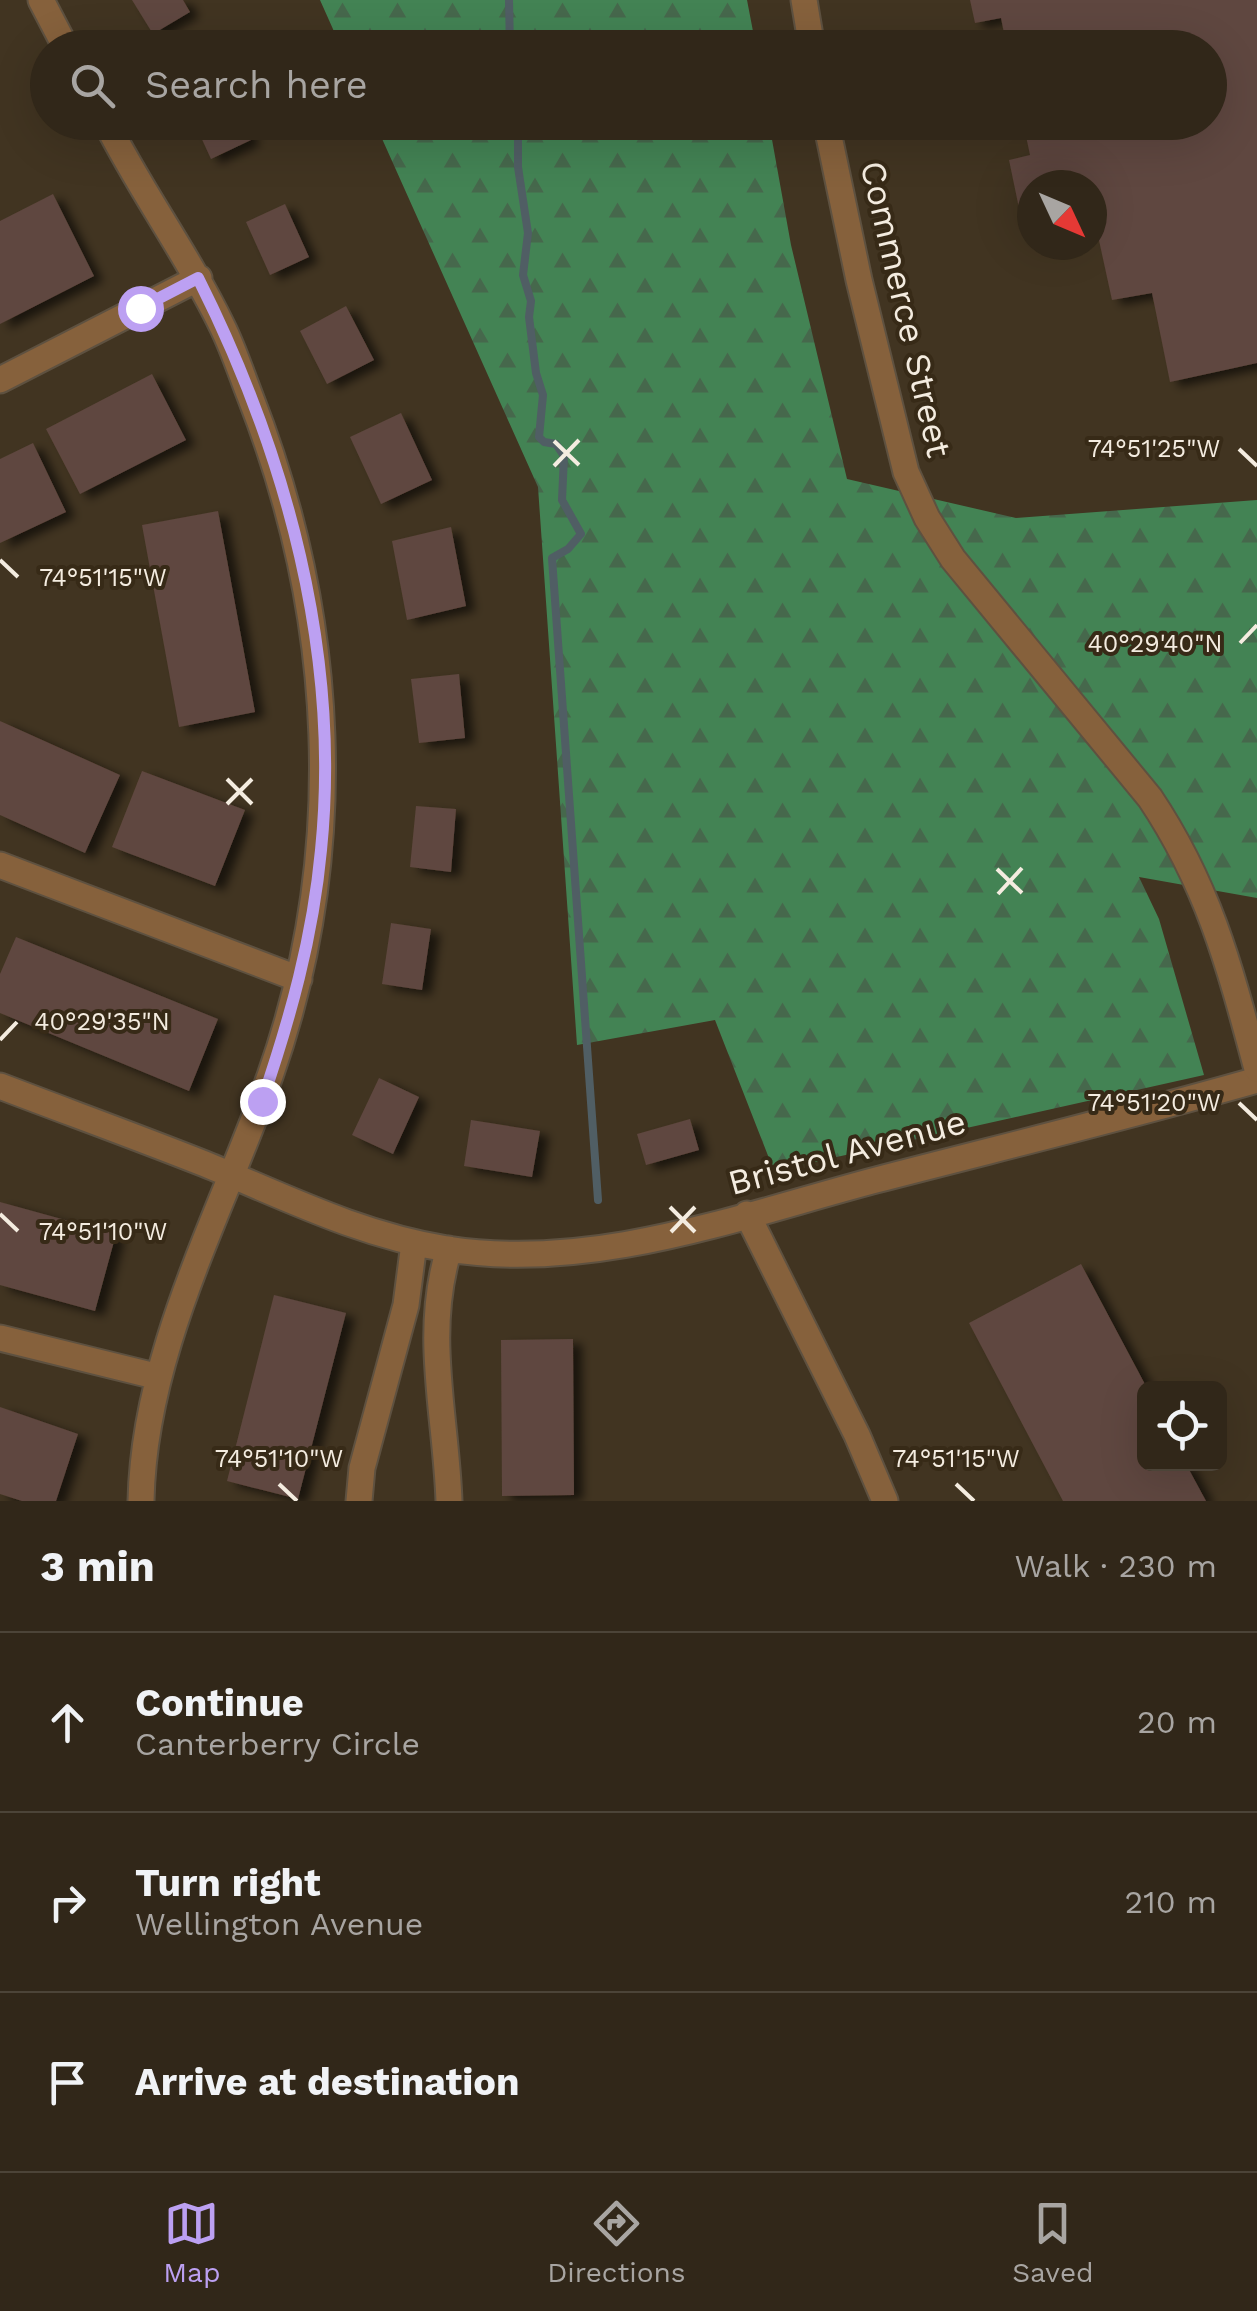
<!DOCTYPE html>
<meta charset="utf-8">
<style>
:root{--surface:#312719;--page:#3d3326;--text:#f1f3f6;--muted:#a8a5a2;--line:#4c4438;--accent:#bca0f2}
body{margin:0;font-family:"Work Sans",sans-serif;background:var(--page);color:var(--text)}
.controls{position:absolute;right:30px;bottom:30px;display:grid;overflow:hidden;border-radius:15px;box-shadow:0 10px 40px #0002}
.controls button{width:90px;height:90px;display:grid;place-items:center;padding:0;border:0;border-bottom:2px solid var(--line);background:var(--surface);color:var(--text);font:50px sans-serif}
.compass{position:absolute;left:1017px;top:170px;width:90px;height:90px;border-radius:50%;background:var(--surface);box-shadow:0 10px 40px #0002;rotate:134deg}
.stop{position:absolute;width:30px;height:30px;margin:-22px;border:8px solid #bca0f2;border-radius:50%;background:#fff}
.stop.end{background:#bca0f2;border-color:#fff;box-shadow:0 2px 10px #0008}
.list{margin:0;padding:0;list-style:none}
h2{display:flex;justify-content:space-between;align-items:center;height:130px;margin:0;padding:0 40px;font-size:42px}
h2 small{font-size:32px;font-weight:400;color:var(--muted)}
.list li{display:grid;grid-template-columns:65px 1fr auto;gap:30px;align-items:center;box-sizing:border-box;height:180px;padding:0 40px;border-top:2px solid var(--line)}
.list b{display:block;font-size:38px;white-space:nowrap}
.list p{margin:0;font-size:32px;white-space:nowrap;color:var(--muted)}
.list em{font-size:32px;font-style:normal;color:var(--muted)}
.icon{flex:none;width:55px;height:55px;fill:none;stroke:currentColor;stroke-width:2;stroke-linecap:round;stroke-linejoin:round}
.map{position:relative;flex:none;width:1257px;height:1501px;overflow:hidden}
.search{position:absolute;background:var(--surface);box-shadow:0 10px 40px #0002;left:30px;right:30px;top:30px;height:110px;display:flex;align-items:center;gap:25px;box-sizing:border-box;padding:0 35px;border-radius:55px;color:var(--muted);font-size:38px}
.sheet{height:670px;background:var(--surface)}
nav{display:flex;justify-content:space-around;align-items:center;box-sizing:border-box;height:140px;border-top:2px solid var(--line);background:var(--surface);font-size:28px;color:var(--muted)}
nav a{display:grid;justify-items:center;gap:5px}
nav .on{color:var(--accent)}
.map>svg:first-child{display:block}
.forest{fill:url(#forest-firs)}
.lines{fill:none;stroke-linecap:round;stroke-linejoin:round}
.stream{stroke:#505e64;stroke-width:8}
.building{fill:#5f473f;filter:url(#shadow)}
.minor-casing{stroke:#5e5140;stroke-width:29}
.tertiary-casing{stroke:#5e5140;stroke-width:29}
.minor{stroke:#86613c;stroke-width:25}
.tertiary{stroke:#86613c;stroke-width:25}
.route{stroke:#bca0f2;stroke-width:12}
.ticks{fill:none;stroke:#f4ece0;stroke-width:4}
.labels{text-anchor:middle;stroke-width:8;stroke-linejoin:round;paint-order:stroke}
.street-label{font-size:35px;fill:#f4ece0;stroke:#372a17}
.ticks-label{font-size:25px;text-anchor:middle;fill:#f4ece0;stroke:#372a17;stroke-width:8;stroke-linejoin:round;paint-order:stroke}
</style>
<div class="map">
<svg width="1257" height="1501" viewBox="0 0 1257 1501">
<defs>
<pattern id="forest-firs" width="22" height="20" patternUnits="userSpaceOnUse" patternTransform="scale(2.5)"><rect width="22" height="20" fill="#438354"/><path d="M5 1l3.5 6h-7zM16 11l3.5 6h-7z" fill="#46684c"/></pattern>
<filter id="shadow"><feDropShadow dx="9" dy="5" stdDeviation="5" flood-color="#0009"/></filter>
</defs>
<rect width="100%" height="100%" fill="#413421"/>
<path class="forest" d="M320,0H747L756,47H341Z
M375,123H769L791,245L847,479L1016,518L1257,500V898L1139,877L1159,919L1204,1075L774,1171L715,1020L577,1045L538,487Z"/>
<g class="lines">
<path class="stream" d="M509,0L510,48
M518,122V167L528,233L523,275L531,301L529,317L536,373L543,395L539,437L544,442L556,444L564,456L562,500L581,534L568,549L552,558L598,1200"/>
</g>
<path class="building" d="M132,0H183L190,12L153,34Z
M970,0H1257V363L1170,382L1152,293L1112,300L1095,222H1092V185H1032V235L1025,237L1009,160L1030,155L1023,122H1210V48H1007L1001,18L975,23Z
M194,122H242L251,140L211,159Z
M53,194L94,276L0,324V221Z
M285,204L309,257L270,275L246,222Z
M346,306L374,360L327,384L300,331Z
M152,374L186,440L80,494L46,429Z
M401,413L432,480L381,504L350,437Z
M33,443L66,512L0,543V459Z
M218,511L255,712L179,727L142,525Z
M451,527L466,606L407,620L392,541Z
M459,674L465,738L419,743L411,679Z
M0,721L120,775L85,853L0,815Z
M142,771L245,810L215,886L112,847Z
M416,806L456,809L451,872L410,867Z
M391,923L431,929L422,990L382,984Z
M16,937L218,1019L189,1091L0,1013V974Z
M379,1078L419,1097L393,1154L352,1135Z
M690,1119L699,1150L646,1165L637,1134Z
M471,1120L540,1131L532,1177L464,1166Z
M0,1202L116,1234L95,1311L0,1285Z
M1081,1264L1147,1388L1144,1464H1186L1206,1501H1063L969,1323Z
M274,1295L346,1313L298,1499L227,1481Z
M573,1339L574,1495L502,1496L501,1340Z
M0,1407L78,1434L56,1501H22L0,1494Z"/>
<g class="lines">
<g class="minor-casing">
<path id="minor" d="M41,0L66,48
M106,122C141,192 188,255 222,326C233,348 241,373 250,396C336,616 349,852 270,1076C221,1215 144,1351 141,1501
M0,380L199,278
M0,865L299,979
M0,1086C68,1112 137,1137 205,1164C285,1197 360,1235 447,1249C593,1272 736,1217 876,1180C1003,1147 1131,1116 1257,1080
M747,1214L857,1435L885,1501
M449,1249C423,1334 446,1415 449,1501
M0,1338L159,1377
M359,1501L362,1468L406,1305L414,1243"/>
</g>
<g class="tertiary-casing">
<path id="tertiary" d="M804,0L812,48
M826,122L859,280L906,472L927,518L953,559L1150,798C1209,886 1230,968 1257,1069"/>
</g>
<use href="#minor" class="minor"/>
<use href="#tertiary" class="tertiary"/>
</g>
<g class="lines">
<path class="route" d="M140,308L198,278C286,453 341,653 321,850C313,937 290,1019 262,1101"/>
</g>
<path class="ticks" d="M554,441L579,465M1239,449L1257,466M554,466L579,440M0,560L18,577M1240,643L1257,625M227,779L252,804M227,804L252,779M997,869L1022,893M998,894L1022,868M0,1040L17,1022M1239,1103L1257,1120M670,1207L695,1232M0,1214L18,1231M671,1232L695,1207M279,1484L297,1501M956,1484L974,1501"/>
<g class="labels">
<g class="street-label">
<text transform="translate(906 309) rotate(77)" y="12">Commerce Street</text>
<text transform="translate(847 1152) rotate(-15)" y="12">Bristol Avenue</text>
</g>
</g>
<g class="ticks-label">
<text x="1154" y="457">74°51'25"W</text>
<text x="103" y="586">74°51'15"W</text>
<text x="1155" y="652">40°29'40"N</text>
<text x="102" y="1030">40°29'35"N</text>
<text x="1154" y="1111">74°51'20"W</text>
<text x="103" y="1240">74°51'10"W</text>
<text x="279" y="1467">74°51'10"W</text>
<text x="956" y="1467">74°51'15"W</text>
</g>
</svg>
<div class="controls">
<button><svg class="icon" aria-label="locate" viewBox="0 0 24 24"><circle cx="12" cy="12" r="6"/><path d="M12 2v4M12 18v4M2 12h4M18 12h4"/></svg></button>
</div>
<svg class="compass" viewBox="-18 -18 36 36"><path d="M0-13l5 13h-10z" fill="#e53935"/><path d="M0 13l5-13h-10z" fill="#a8a5a2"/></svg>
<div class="stop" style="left:140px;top:308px"></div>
<div class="stop end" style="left:262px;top:1101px"></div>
<div class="search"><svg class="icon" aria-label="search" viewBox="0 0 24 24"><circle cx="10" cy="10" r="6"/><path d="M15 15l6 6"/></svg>Search here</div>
</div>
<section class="sheet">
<h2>3 min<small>Walk · 230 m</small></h2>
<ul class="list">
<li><svg class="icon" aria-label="ahead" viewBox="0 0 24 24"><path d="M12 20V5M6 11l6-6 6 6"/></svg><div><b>Continue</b><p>Canterberry Circle</p></div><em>20 m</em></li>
<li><svg class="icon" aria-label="right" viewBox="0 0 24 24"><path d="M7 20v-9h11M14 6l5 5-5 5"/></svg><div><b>Turn right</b><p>Wellington Avenue</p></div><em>210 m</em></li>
<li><svg class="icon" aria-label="arrive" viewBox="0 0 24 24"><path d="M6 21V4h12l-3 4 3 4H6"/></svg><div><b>Arrive at destination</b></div></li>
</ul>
</section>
<nav>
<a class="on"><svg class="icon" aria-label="map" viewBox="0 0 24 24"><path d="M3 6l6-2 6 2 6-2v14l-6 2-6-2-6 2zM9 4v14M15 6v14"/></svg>Map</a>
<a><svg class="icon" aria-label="directions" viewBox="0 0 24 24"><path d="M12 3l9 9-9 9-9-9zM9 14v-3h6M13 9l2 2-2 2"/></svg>Directions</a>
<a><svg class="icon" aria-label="saved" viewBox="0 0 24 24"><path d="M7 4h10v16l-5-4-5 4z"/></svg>Saved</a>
</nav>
